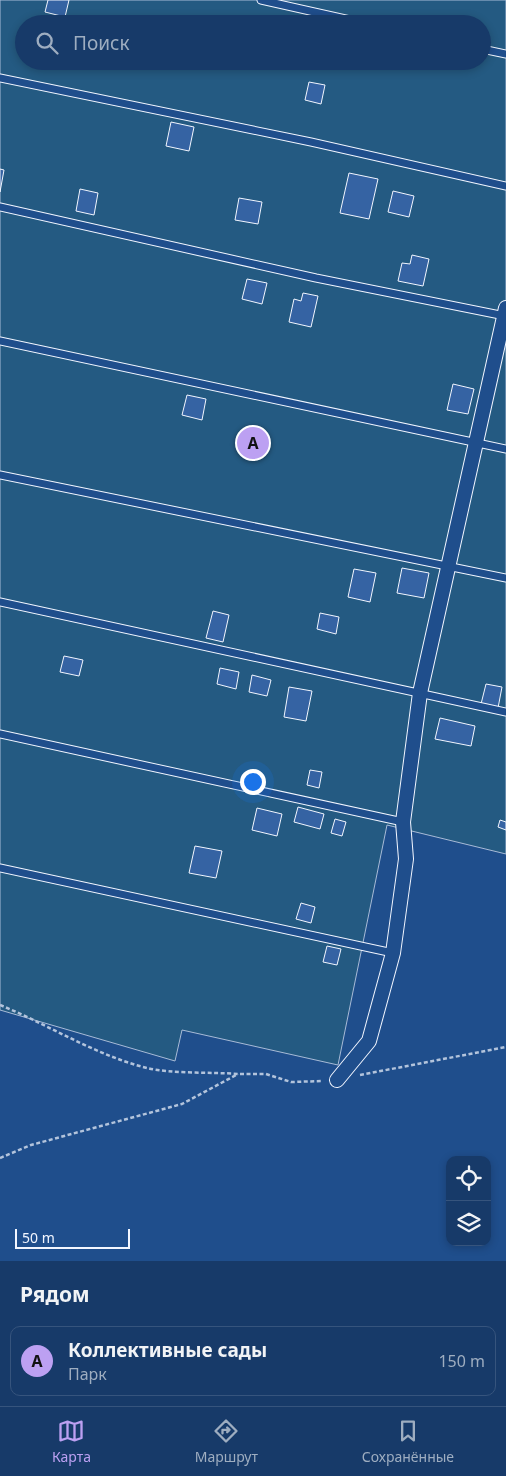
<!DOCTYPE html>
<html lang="ru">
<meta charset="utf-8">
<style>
:root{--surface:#173a69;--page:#20416f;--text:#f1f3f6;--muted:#9eadc0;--line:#36547d;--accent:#bca0f2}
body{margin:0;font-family:"Noto Sans",sans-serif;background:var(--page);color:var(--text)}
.controls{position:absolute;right:15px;bottom:15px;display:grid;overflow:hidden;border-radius:10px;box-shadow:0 2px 8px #0003}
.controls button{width:45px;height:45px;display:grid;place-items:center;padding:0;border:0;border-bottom:1px solid var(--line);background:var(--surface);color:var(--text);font:25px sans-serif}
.scale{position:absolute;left:15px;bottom:12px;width:115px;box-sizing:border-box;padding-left:5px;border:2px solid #f2f6ff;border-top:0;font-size:14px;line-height:18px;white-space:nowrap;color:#f2f6ff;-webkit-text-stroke:4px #1f4e8c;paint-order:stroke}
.you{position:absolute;left:252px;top:781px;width:18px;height:18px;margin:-12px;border:4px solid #fff;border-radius:50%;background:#1a73e8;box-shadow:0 0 0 8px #1a73e833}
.badge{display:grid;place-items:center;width:32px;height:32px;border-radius:50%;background:var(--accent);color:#111;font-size:16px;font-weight:700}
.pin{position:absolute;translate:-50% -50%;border:2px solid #fff;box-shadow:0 1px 5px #0006}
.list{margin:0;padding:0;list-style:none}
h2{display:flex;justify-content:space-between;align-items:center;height:65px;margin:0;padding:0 20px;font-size:21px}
h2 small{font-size:16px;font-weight:400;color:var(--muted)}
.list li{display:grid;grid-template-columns:32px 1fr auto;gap:15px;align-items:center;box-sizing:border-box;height:70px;margin:0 10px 10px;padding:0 10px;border:1px solid var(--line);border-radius:10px}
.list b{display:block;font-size:19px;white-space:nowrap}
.list p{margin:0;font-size:16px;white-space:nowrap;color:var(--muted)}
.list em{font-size:16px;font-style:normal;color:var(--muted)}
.icon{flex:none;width:28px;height:28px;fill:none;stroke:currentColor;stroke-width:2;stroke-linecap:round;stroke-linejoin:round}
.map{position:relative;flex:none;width:506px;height:1261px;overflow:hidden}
.search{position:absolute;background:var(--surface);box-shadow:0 2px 8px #0003;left:15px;right:15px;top:15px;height:55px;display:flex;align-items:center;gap:12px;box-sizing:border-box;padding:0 18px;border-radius:28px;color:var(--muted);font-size:19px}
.sheet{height:145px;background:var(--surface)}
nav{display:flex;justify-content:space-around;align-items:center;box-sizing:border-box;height:70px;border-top:1px solid var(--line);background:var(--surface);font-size:14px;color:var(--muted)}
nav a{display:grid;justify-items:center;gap:2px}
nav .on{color:var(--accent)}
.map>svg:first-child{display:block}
.green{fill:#245a82;stroke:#a8bbd7;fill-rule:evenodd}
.building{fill:#3563a3;stroke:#f2f6ff}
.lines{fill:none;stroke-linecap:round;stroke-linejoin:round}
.lane-casing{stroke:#f2f6ff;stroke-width:9}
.street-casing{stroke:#f2f6ff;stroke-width:16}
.path{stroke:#b3c4dc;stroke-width:2.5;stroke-dasharray:4 2.5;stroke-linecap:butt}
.lane{stroke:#1f4e8c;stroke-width:7}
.street{stroke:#1f4e8c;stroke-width:14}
</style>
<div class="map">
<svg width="506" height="1261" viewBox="0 0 506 1261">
<rect width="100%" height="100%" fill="#1f4e8c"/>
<path class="green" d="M0,0H506V854L387,825L338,1065L182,1030L175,1061L0,1010ZM24,24H482V61H24Z"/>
<path class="building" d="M48,0H69L65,17L45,12Z
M309,82L325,85L321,104L305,100Z
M171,122L194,127L189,151L166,146Z
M0,169L4,170L0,192Z
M349,173L378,179L369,219L340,213Z
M80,189L98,193L94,215L76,211Z
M393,191L414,196L409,217L388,212Z
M239,198L262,202L258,224L235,220Z
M412,255L429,259L423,286L398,281L402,263L410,264Z
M247,279L267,283L262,304L242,299Z
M303,293L318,296L311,327L289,322L294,299L301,301Z
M453,384L474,389L468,414L447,410Z
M187,395L206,399L202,420L182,415Z
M402,568L429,573L424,598L397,593Z
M354,569L376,573L370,602L348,597Z
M213,611L229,615L223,642L206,638Z
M320,613L339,617L336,634L317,629Z
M64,656L83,660L79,676L60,672Z
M220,668L239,672L236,689L217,684Z
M252,675L271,680L267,696L249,692Z
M486,684L502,687L498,708L481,704Z
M289,687L312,691L306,721L284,717Z
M440,718L475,726L471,746L435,739Z
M310,770L322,772L319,788L307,785Z
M298,807L324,814L320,829L294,822Z
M257,808L282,814L277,836L252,830Z
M335,819L346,822L342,836L331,833Z
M500,820L506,822V830L498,827Z
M195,846L222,851L216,878L189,873Z
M301,903L315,907L311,923L296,919Z
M327,946L341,949L337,965L323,962Z"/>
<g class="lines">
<g class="lane-casing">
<path id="lane" d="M261,0L368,24
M482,49L506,54
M0,78L311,142L506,186
M0,207L316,278L505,316
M0,341L506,449
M0,475L506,578
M0,602L506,712
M0,734L403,822
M0,868L393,953"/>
</g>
<g class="street-casing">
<path id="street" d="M337,1080L369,1041L393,953L406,859L403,822L420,693L506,308"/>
</g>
<path class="path" d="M0,1005C49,1025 95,1055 147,1068C171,1074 213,1072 239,1074H266L291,1082L323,1081
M360,1075L506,1047
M0,1158L31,1145L182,1104L238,1074"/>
<use href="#lane" class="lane"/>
<use href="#street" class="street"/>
</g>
</svg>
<div class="controls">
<button><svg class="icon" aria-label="locate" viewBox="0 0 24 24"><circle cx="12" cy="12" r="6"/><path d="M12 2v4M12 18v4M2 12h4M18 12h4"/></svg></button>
<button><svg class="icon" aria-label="layers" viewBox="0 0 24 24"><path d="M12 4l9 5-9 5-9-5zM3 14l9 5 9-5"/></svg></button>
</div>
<div class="scale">50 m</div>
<div class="you"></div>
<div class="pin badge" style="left:253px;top:443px">A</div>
<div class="search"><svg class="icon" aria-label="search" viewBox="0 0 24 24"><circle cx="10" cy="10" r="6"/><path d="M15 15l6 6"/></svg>Поиск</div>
</div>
<section class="sheet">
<h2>Рядом<small></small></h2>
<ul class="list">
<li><span class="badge">A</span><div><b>Коллективные сады</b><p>Парк</p></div><em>150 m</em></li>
</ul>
</section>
<nav>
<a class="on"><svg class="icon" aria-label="map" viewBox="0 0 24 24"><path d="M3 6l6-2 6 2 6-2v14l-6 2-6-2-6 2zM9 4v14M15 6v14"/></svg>Карта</a>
<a><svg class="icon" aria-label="directions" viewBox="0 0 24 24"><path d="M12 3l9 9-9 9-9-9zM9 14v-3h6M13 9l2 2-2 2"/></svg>Маршрут</a>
<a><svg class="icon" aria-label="saved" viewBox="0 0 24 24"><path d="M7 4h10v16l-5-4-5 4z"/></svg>Сохранённые</a>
</nav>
